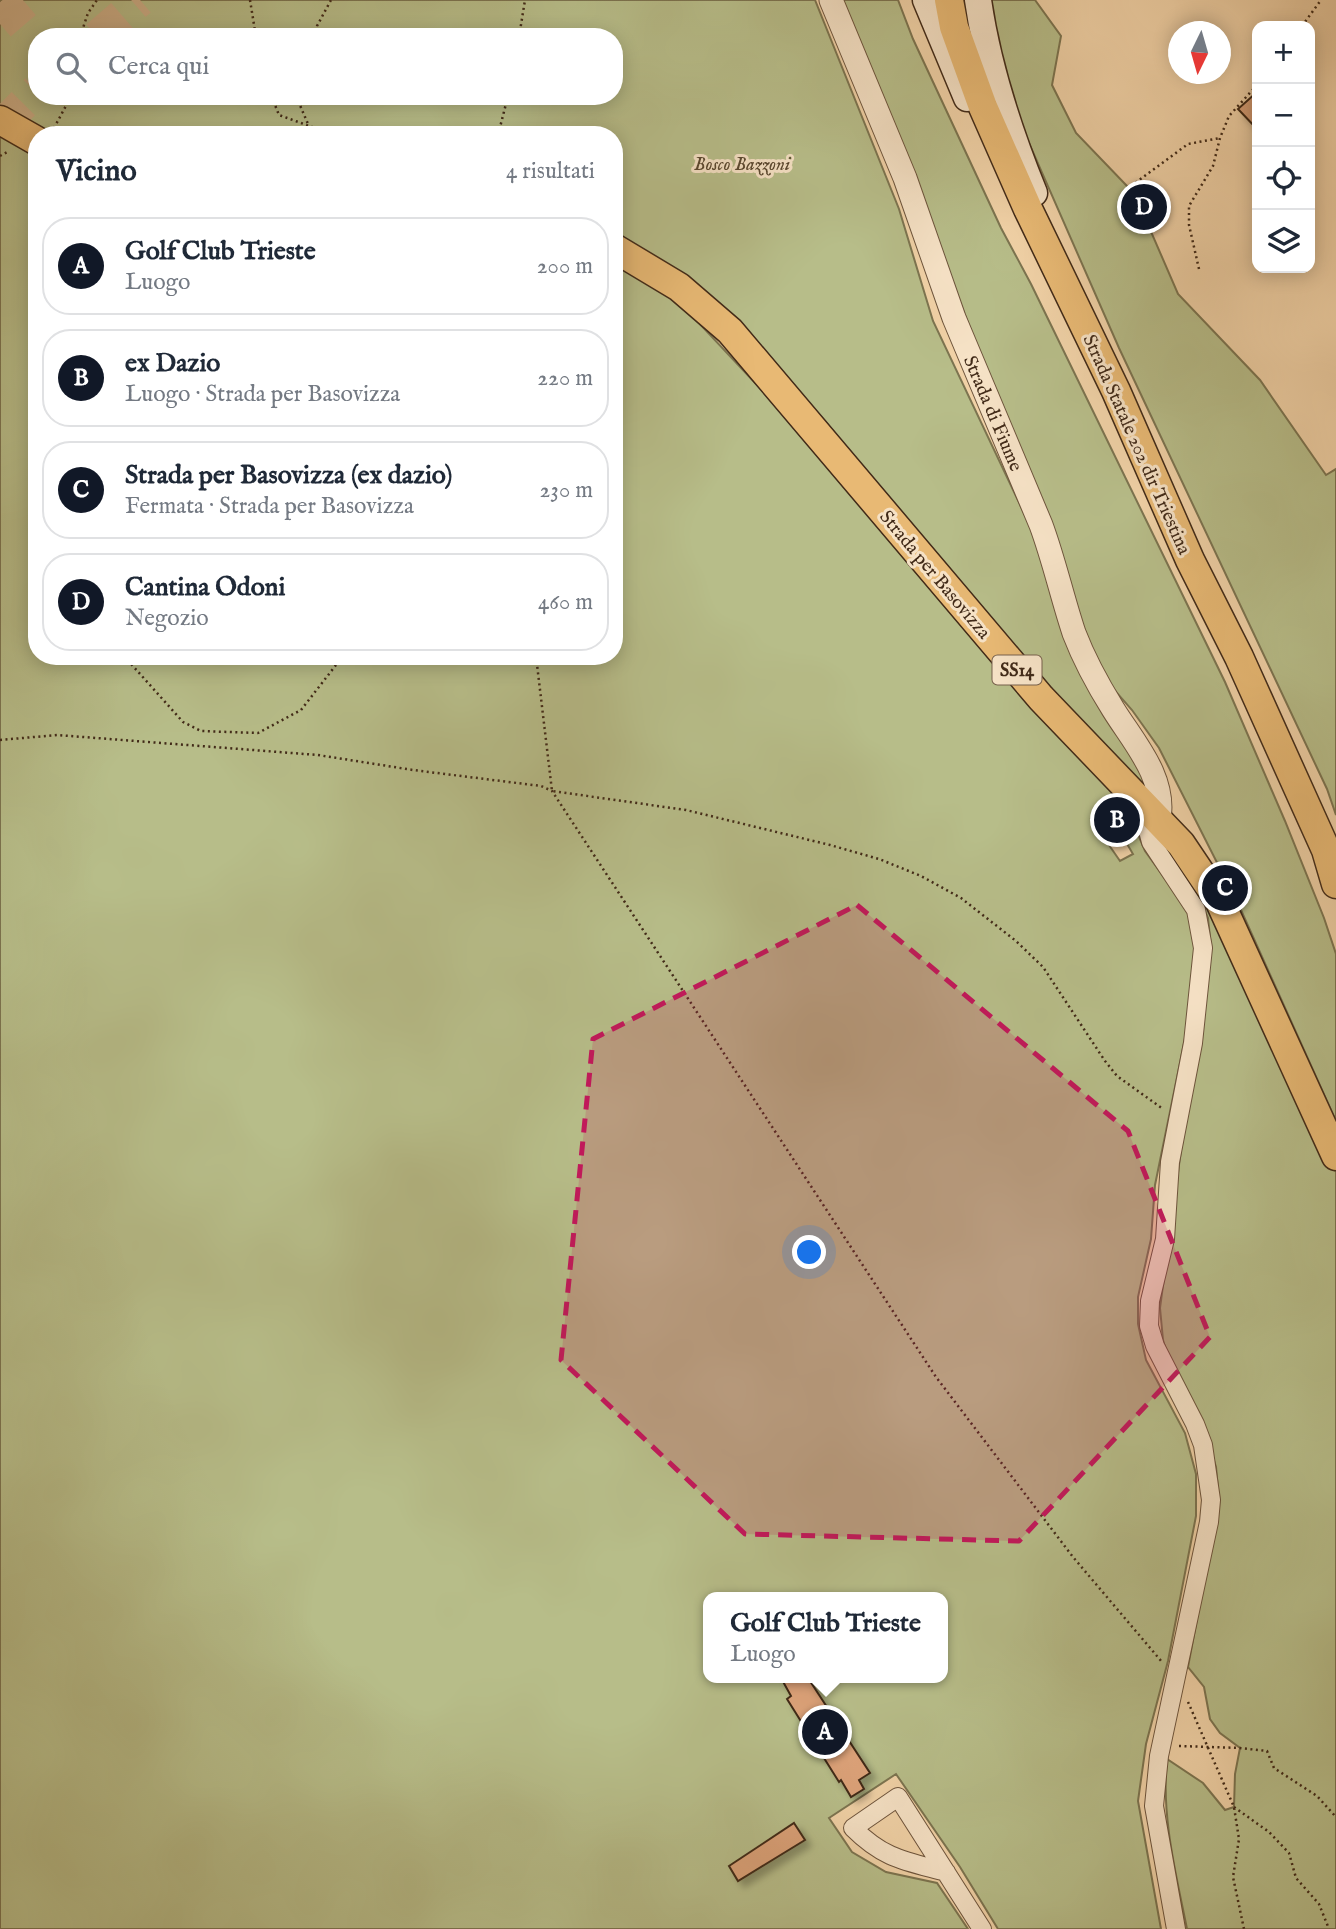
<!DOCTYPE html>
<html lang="it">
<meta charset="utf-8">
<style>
:root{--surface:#fff;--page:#f6f6f7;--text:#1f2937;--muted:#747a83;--line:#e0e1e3;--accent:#111827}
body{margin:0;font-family:"IM FELL English",serif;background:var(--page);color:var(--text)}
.controls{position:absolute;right:21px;top:21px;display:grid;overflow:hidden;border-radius:14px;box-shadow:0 4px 18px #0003}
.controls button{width:63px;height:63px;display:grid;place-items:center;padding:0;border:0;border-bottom:2px solid var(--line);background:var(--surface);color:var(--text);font:35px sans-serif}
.compass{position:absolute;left:1168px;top:21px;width:63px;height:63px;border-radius:50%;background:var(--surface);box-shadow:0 4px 18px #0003;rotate:185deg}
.you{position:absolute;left:810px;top:1253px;width:24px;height:24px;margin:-18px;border:5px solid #fff;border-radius:50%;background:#1a73e8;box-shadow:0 0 0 10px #1a73e833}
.badge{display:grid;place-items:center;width:46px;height:46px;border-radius:50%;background:var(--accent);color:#fff;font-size:23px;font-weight:700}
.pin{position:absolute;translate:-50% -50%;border:4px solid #fff;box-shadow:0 2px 7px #0006}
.popup{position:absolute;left:703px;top:1592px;width:245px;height:91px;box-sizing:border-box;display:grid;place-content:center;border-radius:14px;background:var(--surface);filter:drop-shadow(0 2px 5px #0005);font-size:23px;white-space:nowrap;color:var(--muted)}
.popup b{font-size:26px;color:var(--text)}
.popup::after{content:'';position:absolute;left:50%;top:100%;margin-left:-14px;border:14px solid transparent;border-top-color:var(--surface)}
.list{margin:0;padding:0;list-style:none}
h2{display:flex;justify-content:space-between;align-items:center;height:91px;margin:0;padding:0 28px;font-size:30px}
h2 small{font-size:23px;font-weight:400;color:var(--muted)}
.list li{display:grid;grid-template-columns:46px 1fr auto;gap:21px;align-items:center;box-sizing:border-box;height:98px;margin:0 14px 14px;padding:0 14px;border:2px solid var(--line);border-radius:28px}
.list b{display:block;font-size:26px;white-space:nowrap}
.list p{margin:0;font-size:23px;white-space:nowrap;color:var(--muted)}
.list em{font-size:23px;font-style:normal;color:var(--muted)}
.icon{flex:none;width:38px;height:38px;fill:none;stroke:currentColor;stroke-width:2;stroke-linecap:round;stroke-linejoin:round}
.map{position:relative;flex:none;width:1336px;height:1929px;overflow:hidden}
.search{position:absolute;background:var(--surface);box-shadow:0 4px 18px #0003;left:28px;top:28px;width:595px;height:77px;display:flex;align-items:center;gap:18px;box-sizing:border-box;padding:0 24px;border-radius:28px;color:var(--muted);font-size:26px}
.panel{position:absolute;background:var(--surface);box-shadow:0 4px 18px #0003;left:28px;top:126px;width:595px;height:539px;border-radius:28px}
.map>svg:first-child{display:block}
.green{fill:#b7bd89;stroke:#7c7450;stroke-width:2;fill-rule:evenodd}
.building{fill:#dba178;stroke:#412a18;stroke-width:2;filter:url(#shadow)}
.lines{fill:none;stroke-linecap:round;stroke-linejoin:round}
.motorway-tunnel{stroke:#ceb08a;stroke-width:33;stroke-dasharray:33 17;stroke-linecap:butt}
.minor-casing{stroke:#6d543c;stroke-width:20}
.tertiary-casing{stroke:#6d543c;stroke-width:25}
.secondary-casing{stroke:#412a18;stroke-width:29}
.primary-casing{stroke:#412a18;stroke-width:31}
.path{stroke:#412a18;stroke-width:2.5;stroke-dasharray:2 3.5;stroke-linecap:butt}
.minor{stroke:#f6e2c6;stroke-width:18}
.tertiary{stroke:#f6e2c6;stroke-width:23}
.secondary{stroke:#f6e2c6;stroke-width:26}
.primary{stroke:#e8b974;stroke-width:28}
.marked{fill:#c2185b;fill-opacity:0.2;stroke:#c2185b;stroke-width:5;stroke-dasharray:14 9;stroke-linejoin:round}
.labels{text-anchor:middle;stroke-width:6;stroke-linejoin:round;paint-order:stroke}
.shield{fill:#f6e2c6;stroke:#77614c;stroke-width:2}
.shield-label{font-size:18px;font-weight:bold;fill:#412a18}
.park-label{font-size:19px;font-style:italic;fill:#59472f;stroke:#f6e2c6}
.street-label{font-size:19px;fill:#412a18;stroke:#f6e2c6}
</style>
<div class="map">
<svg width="1336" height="1929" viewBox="0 0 1336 1929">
<defs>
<filter id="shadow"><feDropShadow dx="6" dy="6" stdDeviation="3.5" flood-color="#0004"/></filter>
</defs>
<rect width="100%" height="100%" fill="#f1d2a7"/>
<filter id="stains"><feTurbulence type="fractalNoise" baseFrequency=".00286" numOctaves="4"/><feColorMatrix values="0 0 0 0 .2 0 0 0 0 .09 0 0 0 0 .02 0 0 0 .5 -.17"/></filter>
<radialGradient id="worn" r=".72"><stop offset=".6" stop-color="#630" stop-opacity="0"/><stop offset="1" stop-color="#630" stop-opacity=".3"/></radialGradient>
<path class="green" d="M0,0H815L899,209L933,321L1033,532L1143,776V781L1140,783L1078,720L923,542L825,421L790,383L614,236V135H49L17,120L0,105ZM37,37H614V96H37Z
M842,0H898L913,39L1001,228L1031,284L1225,682L1285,821L1324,918L1336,954V1121L1241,910L1159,748L1132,710L1109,684L1096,660L1006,420Z
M987,0H1035L1061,36L1052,85L1076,133L1127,186L1129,204L1149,227L1178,294L1260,380L1326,475L1336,469V815L1327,789L1119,348L1025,134L1007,81Z
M0,129L37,150V656H614V259L684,307L770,399L1119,793L1091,819L1120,861L1133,854L1123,837L1135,827L1145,851L1190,913L1196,953L1191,1009L1155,1185L1151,1239L1138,1297V1324L1146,1360L1185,1433L1196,1474V1516L1168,1661L1146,1744L1138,1801L1161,1929H998L960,1867L896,1774L829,1818L852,1852L886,1872L937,1883L968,1929H0ZM708,1597H942V1678H708Z
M1160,838L1196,881L1326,1155L1336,1172V1929H1187C1176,1874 1161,1816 1167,1759L1203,1783L1225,1810L1234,1807L1235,1774L1240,1748L1220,1733L1210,1719L1204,1687L1188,1667L1219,1500L1216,1467L1202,1423L1170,1364L1163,1340L1160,1308L1181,1150L1202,1036L1211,947L1208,918L1197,894L1180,869L1167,854Z"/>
<path class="building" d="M1257,92V129L1238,109Z
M1118,805L1133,820L1115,836L1101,821Z
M781,1678H808L870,1773L859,1780L864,1789L851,1797L841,1780L839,1782L787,1699L791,1696Z
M794,1823L805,1840L738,1881L729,1866Z"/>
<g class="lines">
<path class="motorway-tunnel" d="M0,24L28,0
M97,37L140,0
M0,127L37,90"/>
<g class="minor-casing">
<path id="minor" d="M1159,819L1148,831L1151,842L1196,910L1203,948L1193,1043L1170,1162L1165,1239L1150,1301L1149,1326L1155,1346L1195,1424L1203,1445L1211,1500L1209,1522L1159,1756L1154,1806L1176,1929
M946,1872C905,1861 884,1859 853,1828L898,1797L982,1929"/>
</g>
<g class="tertiary-casing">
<path id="tertiary" d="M831,0L905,178L954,318L1041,525C1054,560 1062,597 1074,633C1084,659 1098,685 1113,709C1134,743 1166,777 1159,819"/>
</g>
<g class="secondary-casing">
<path id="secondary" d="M926,0L967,98
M978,0C987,63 1010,134 1034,193"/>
</g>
<g class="primary-casing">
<path id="primary" d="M949,0L954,27L983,107L1028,209L1116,391L1190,560L1239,657L1326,850L1336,884
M0,120L37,141
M614,248L679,287L730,331L1041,698L1181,844L1220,902L1336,1156"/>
</g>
<path class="path" d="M250,0L256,37
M1302,26L1321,0
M80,37L88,13L97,0
M315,37L317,26L331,0
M519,37L525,0
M279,96L275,105L279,115L334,135
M296,96L308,124
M54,128L68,102V96
M498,135L508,96
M0,156L9,151
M1131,186L1188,144L1220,138
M1199,269L1189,225V206L1213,166L1220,138L1229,116L1257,85
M124,656L183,722L201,731L258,733L301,710L343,656
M536,656L552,791L686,810L830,845L879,859L921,876L961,898L1016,941L1043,967L1105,1061L1117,1076L1163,1109
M0,740L57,735L318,755L413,770L541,786L552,791L936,1377L1073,1557L1162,1662
M1188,1702L1234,1807L1239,1839L1233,1877L1244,1929
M1179,1746L1240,1748L1267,1751L1274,1768L1317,1796L1336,1817
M1234,1807L1269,1832L1289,1853L1296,1878L1319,1904L1329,1929"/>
<use href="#minor" class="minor"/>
<use href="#tertiary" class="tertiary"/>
<use href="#secondary" class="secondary"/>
<use href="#primary" class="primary"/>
</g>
<path class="marked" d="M857,905L1128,1131L1210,1337L1019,1541L745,1534L561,1360L593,1039Z"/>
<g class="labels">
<rect class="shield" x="992.5" y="655.5" width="49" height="29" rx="5"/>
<g class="shield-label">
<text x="1017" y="676">SS14</text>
</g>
<g class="park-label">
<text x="742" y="170">Bosco Bazzoni</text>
</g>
<g class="street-label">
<text transform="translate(994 413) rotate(67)" y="7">Strada di Fiume</text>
<text transform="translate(1138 444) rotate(66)" y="7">Strada Statale 202 dir Triestina</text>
<text transform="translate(936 574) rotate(50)" y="7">Strada per Basovizza</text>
</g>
</g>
<rect width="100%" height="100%" filter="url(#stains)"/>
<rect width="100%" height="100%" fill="url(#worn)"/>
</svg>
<div class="controls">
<button>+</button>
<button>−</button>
<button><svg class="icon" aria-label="locate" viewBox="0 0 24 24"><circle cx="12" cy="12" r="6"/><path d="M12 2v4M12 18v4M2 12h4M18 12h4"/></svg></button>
<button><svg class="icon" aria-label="layers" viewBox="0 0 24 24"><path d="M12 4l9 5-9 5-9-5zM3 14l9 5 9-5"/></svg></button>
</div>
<svg class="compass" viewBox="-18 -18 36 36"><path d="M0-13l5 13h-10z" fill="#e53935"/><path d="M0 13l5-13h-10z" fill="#747a83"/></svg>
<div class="you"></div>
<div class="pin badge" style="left:825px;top:1732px">A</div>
<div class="popup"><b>Golf Club Trieste</b>Luogo</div>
<div class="pin badge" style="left:1117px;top:820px">B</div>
<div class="pin badge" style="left:1225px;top:888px">C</div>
<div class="pin badge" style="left:1144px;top:207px">D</div>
<div class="search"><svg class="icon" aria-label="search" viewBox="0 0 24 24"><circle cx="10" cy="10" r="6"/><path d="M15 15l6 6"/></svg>Cerca qui</div>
<section class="panel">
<h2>Vicino<small>4 risultati</small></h2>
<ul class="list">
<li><span class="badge">A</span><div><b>Golf Club Trieste</b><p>Luogo</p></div><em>200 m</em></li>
<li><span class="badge">B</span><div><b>ex Dazio</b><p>Luogo · Strada per Basovizza</p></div><em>220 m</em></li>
<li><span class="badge">C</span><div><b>Strada per Basovizza (ex dazio)</b><p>Fermata · Strada per Basovizza</p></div><em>230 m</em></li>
<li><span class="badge">D</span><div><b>Cantina Odoni</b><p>Negozio</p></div><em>460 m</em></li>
</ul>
</section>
</div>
